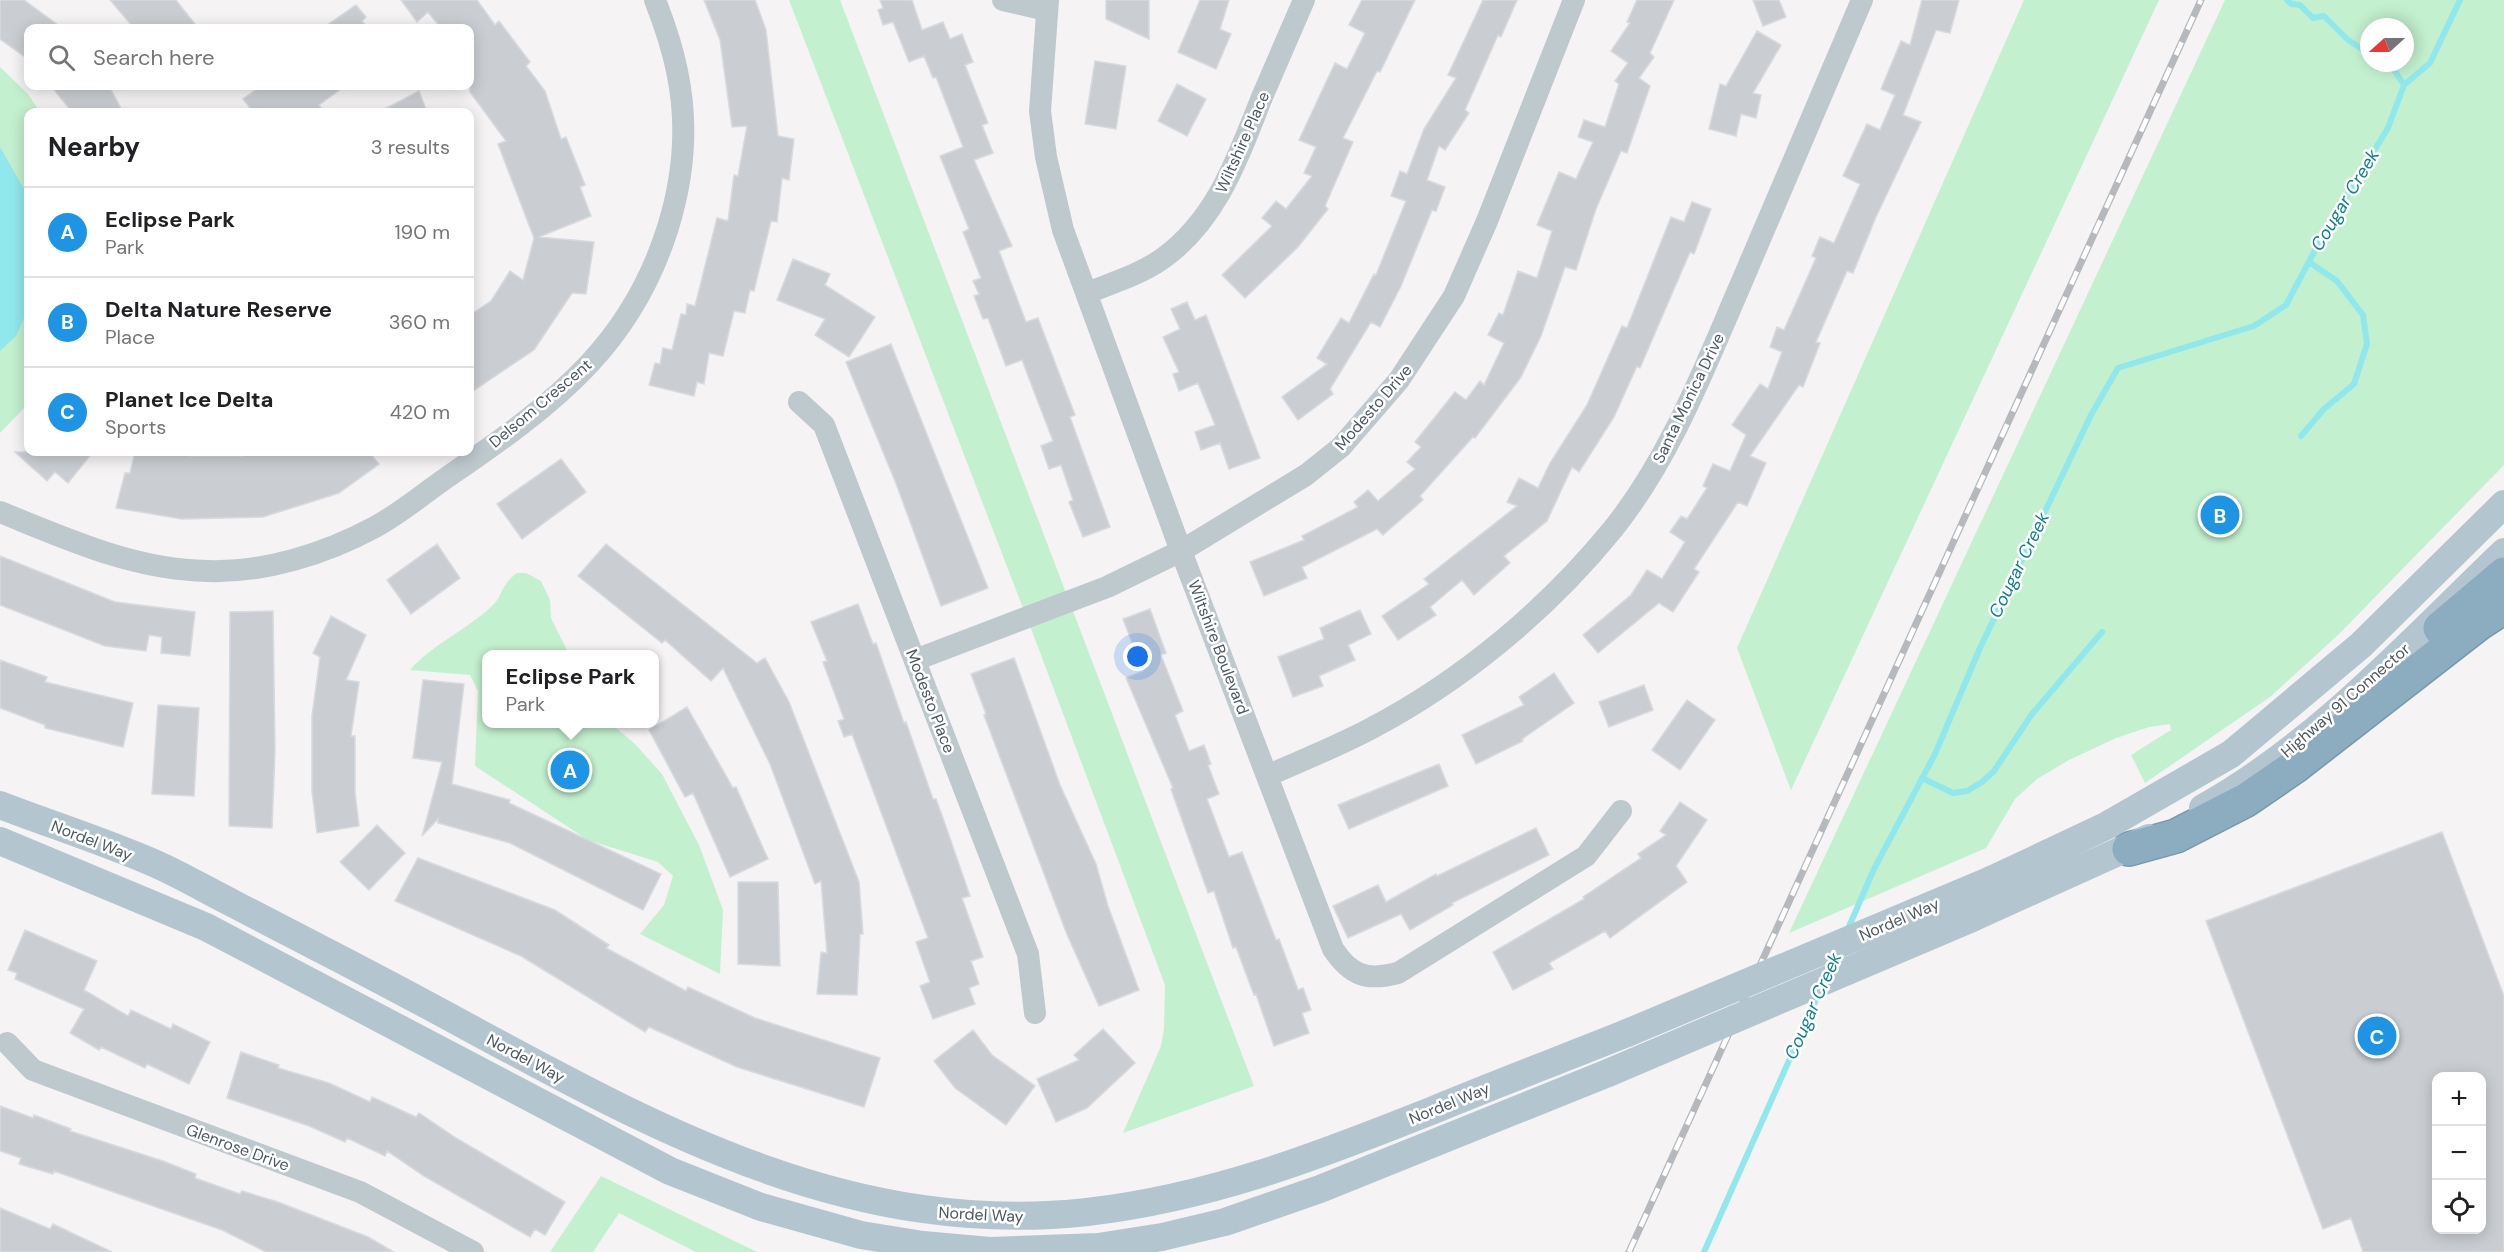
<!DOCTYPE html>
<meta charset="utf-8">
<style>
:root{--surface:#fff;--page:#f2f2f2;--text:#202124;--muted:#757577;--line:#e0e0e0;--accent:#1d94e4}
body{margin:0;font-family:"DM Sans",sans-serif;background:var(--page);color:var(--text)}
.controls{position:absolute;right:18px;bottom:18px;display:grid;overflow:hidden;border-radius:12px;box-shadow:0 3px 15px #0003}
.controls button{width:54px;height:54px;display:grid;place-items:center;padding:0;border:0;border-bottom:2px solid var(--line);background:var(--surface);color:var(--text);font:30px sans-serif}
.compass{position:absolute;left:2360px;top:18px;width:54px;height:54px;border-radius:50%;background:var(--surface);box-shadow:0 3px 15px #0003;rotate:249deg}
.you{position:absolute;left:1138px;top:657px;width:21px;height:21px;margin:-15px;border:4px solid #fff;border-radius:50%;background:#1a73e8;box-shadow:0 0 0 9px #1a73e833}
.badge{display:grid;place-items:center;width:39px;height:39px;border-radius:50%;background:var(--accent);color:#fff;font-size:20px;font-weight:700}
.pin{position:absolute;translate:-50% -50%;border:3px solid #fff;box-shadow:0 2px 6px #0006}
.popup{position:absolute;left:482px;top:650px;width:177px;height:78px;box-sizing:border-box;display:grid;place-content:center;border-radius:12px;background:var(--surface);filter:drop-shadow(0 2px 4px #0005);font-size:20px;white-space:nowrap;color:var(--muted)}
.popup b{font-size:22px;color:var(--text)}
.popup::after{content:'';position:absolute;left:50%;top:100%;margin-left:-12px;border:12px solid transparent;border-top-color:var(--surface)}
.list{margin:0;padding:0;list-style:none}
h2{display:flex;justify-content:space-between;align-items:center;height:78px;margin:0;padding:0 24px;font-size:26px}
h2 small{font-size:20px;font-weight:400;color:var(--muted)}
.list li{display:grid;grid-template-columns:39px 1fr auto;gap:18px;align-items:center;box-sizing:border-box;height:90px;padding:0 24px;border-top:2px solid var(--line)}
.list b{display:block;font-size:22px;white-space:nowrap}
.list p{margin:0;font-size:20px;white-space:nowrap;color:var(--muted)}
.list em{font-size:20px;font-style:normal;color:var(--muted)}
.icon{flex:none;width:33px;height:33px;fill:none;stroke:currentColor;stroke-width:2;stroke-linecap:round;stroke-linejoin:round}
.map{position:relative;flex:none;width:2504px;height:1252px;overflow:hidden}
.search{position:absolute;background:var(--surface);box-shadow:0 3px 15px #0003;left:24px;top:24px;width:450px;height:66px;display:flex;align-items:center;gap:15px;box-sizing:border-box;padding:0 21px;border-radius:12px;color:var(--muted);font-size:22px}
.panel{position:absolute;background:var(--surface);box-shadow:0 3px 15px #0003;left:24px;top:108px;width:450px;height:348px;border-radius:12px}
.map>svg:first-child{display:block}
.green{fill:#c3f0ce;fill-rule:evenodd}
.water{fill:#91e8ec}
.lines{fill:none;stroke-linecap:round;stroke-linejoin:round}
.stream{stroke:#91e8ec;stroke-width:6}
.building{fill:#caced2;stroke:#d7dade;stroke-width:1.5;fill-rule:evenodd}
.highway-casing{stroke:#7798ac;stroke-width:36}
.minor{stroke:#bec9ce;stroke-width:22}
.major{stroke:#b3c6d0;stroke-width:28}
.highway{stroke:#8cadc0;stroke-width:33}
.rail-casing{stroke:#b5b9bd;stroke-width:7}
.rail{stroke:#fff;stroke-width:4.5;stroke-dasharray:14;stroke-linecap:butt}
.major-bridge{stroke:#b3c6d0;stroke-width:28}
.labels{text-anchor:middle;stroke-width:5;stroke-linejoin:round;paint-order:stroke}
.street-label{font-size:16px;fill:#4a5960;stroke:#fff}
.water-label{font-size:18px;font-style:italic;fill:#0f8288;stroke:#fff}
</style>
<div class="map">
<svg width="2504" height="1252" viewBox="0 0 2504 1252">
<rect width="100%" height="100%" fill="#f5f3f3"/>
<path class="green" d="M789,0H840L1254,1086L1123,1133L1161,1046L1164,1029L1165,985L1038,647Z
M2024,0H2159L1791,790L1737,648Z
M2225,0H2504V465L2339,634L2270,697L2145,783L2131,755L2171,730L2170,724L2149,727L2116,738L2069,760L2037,779L2015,799L1986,848L1789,933ZM2369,27H2405V63H2369Z
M0,67L28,94L40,112H28V404L0,433Z
M517,573H526L541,581L550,600L551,618L569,654H486V724H611L634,743L662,774L699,845L723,910L720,974L640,934L664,905L673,876L658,862L588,840L475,766L478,691L470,675L410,670C434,643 467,630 492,606C504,595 499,586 517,573Z
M601,1176L757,1252H696L619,1213L593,1252H550Z"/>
<path class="water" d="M0,147L28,196V309L16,336L0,351Z"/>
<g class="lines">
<path class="stream" d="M2287,0L2291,4L2300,5L2313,18L2324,16L2348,40L2365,51L2369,58
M2373,63L2377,68L2390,64L2404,85
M2301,436L2324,409L2354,384L2367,344L2363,315L2337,281L2309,262
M1922,778L1953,793L1967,791L1982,782L1994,771L2032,714L2102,632
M1847,931L1874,869L1935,754L1980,648L2091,415L2118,368L2254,326L2286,305L2328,226L2388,128L2404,85L2430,63L2460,0
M1704,1252L1819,993"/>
</g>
<path class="building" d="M0,0H24L62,28H28V59L0,39Z
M110,0H176L198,28H134Z
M401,0H477L495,25L499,21L530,62L526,66L545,91L561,139L566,137L585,185L580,187L591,216L539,237L594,242L586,294L572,293L534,350L470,393V315L491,301L510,271L523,280L534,238L498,144L506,141L470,92V28H441L428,12L417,22Z
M704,0H755L766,30L778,136L794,139L789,180L782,178L777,222L771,221L754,291L750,290L745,313L734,311L723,356L709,353L704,384L697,382L694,396L649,385L655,363L660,364L663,348L672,350L681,314L686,315L687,304L695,306L717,218L728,221L734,175L738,176L747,126L732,127L720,40Z
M880,0H912L922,30L943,22L950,39L962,34L973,62L965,65L988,123L982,125L993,153L974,160L1012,246L999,251L1026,322L1038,318L1075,415L1070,417L1110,527L1083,537L1069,502L1073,500L1061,465L1049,469L1041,446L1053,441L1022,360L1006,366L988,318L983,319L974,296L979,294L973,281L981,278L963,232L969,229L940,156L963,147L936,77L933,78L924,56L909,62L893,22L883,25L878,10L883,8Z
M1106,0H1149V39L1106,19Z
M1200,0H1229L1220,29L1231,34L1216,69L1178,52Z
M1362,0H1415L1380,72L1377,71L1343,138L1353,142L1325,206L1328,209L1298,247L1245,298L1222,275L1272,226L1262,218L1276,201L1286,209L1312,176L1304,173L1316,147L1299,140L1335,63L1347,69L1365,33L1349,25Z
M1483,0H1517L1501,37L1498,35L1465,110L1469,113L1445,150L1439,146L1427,180L1445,187L1436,211L1432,210L1401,286L1380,327L1371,322L1330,389L1333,394L1298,420L1282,397L1327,364L1317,358L1341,318L1349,323L1374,274L1376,275L1406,201L1391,196L1400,171L1407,174L1424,129L1456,78L1448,75Z
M1637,0H1674L1650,53L1654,57L1639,78L1650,86L1627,153L1621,151L1596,209L1576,270L1565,267L1541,336L1521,377L1475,438L1473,437L1420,496L1423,500L1383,535L1377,529L1302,567L1307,578L1264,596L1250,562L1304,540L1302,536L1358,507L1354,502L1368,490L1378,501L1415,469L1407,462L1421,447L1415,442L1455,392L1466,400L1480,381L1484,385L1504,343L1488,335L1499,313L1503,315L1518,271L1537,278L1552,231L1537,225L1559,172L1576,179L1593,142L1578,137L1584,120L1605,127L1619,84L1615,81L1628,63L1611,51L1630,23L1627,22Z
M1753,0H1779L1786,17L1763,26Z
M1922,0H1959L1950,33L1936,30L1903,115L1921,122L1876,217L1853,273L1847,271L1816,342L1820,343L1803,387L1799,385L1750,456L1766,463L1747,506L1738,502L1694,569L1699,572L1673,612L1659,603L1598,653L1583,635L1631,595L1647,570L1662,579L1685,542L1670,532L1681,516L1687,519L1707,488L1703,486L1713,464L1730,471L1746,435L1732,425L1760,384L1768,389L1782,352L1770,347L1777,327L1784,330L1816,258L1812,256L1820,237L1834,243L1860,184L1843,176L1867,124L1880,130L1895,95L1881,89L1901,41L1910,45Z
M356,5L366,17L362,21L368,28H323Z
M1757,31L1781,45L1753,93L1761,95L1756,118L1741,114L1736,136L1709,129L1720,84L1726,86Z
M1095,61L1126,66L1116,129L1085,124Z
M1177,84L1206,99L1187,136L1158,121Z
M51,86H109L123,112H72Z
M261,86H345L319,105L324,112H253L243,99Z
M419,91L427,112H379Z
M1692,202L1711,209L1694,254L1690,252L1640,368L1637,366L1614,417L1579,472L1572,467L1547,521L1504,556L1510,563L1474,595L1462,580L1430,607L1436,615L1398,640L1382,616L1429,584L1424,579L1517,506L1507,502L1519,478L1538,488L1550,463L1587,405L1622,326L1627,328L1671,217L1684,222Z
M793,259L830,274L825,285L875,317L849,357L815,335L825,319L777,300Z
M1187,302L1195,320L1206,315L1260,458L1229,469L1220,443L1201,450L1195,432L1215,425L1198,383L1179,391L1173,374L1179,372L1163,337L1180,329L1171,309Z
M891,344L988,588L941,606L897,486L846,362Z
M15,452H93L68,483L55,472L47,481Z
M135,452H160L191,456H244L258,452H369L379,464L339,493L263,517L182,519L116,508L125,473H130Z
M561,459L586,492L522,539L497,504Z
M437,544L460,578L411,614L387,580Z
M606,544L757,663L765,658L789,702L859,882L863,934H860L857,995L817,994L821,952L827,953L821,881L815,884L770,764L723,668L711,681L665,640L662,643L578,576Z
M0,556L115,602L195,612L190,656L161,653L162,637L149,635L146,651L105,646L0,605Z
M858,604L873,644L876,643L904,723L906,722L933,799H936L943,818L970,896L962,898L983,957L971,961L979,984L969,988L975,1004L933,1019L920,986L930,982L916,942L928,938L852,734L844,737L838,721L844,719L823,662L827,661L811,622Z
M1150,609L1166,653L1161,655L1183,711L1175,715L1189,751L1204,745L1211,764L1208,765L1219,794L1207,799L1229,857L1242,852L1276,940L1279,939L1298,990L1303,988L1311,1010L1302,1013L1309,1033L1274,1046L1256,994L1254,995L1236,947L1233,948L1214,891L1208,893L1171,789L1173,788L1126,678L1143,671L1123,619Z
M1360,610L1371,634L1348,645L1355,660L1319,676L1323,686L1293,697L1278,657L1324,639L1320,628Z
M273,611L275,751L272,828L229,826L230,612Z
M331,616L366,635L346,680L359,682L351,736H355V792L359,826L317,833L312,791V716L320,657L313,653Z
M1014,658L1060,785L1096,864L1108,906L1139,990L1099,1006L1066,932L984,715L986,714L971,674Z
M0,660L47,677L45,682L133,703L123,747L45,728V725L0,708Z
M1554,673L1574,703L1522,739L1523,741L1476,764L1462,735L1524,705L1519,697Z
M423,680L464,684L452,784L510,800L509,803L661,874L643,910L510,843L438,823V819L422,836L442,762L413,758Z
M1644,685L1653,710L1609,727L1599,702Z
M1687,700L1715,720L1680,770L1652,750Z
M158,705L199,708L194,796L152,794Z
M687,707L733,788L736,787L768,859L730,877L693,793L685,797L649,730Z
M1439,764L1448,786L1349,829L1338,805Z
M1680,802L1707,820L1676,866L1687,882L1610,938L1605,931L1549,963L1553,969L1513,990L1493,952L1584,899L1583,897L1641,858L1638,854L1666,835L1660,831Z
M377,825L405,853L369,890L340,862Z
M1536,828L1549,855L1452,903L1453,905L1410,930L1401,914L1348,938L1333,906L1378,885L1386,902L1436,874L1437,876Z
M2442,832L2504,996V1252H2363L2351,1218L2323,1229L2206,921ZM2436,1077H2481V1230H2436Z
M418,858L555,910L609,945L606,948L686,991L688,987L755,1018L880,1058L864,1107L737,1067L649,1027L645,1032L521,956L395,901Z
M738,882H778L780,966L738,964Z
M25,930L97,961L84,990L128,1016L131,1010L171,1029L173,1024L210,1042L189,1084L147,1064L145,1068L101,1047L99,1050L70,1033L84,1009L15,979L17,973L8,970Z
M1103,1029L1135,1063L1087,1108L1056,1122L1037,1079L1079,1060L1074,1055Z
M973,1030L992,1055L1035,1086L1006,1125L955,1088L934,1061Z
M241,1052L279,1065L278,1068L329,1083L370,1102L372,1097L416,1117L419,1113L456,1138L565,1202L545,1235L535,1229L530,1237L424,1176L387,1151L385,1156L347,1138L345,1142L309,1126L227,1098Z
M0,1106L33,1118L34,1115L71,1129L70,1131L163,1161L196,1174L195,1178L240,1194L242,1191L278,1202L368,1237L394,1252H266L222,1230L139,1201L54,1171L53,1174L19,1164L21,1158L0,1151Z
M0,1208L50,1229L53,1224L112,1252H0Z"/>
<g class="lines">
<g class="highway-casing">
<path id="highway" d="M2440,628L2504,574
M2129,849L2176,836L2246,800L2294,767L2478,624L2504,607"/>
</g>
<path class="minor" d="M1003,0L1046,10
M1048,0L1040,111L1046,157L1063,230L1181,551L1333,949C1351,976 1367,981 1398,973L1586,856L1621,811
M1087,293C1112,283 1139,275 1162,259C1217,220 1238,157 1262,97C1276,64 1290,32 1304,0
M799,402L824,425L1028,954L1035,1013
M0,512C67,539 134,570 207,571C264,573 325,554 375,527C401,513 424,493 449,476C497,443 549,407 589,364C660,288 699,174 677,71C672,46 664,23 655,0
M915,660L1107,587L1181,551L1306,475L1341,447L1399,380L1454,296L1487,221L1574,0
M1269,775C1303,760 1338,746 1370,729C1462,681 1548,609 1613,529C1670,458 1704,369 1740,286C1781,191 1822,96 1862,0
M7,1043L33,1070L360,1192L473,1252"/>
<path class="major" d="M0,805C52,825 106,842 156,864C183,876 208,891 234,904C284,930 333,955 382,981C607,1099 821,1241 1087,1212C1210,1198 1318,1156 1431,1111C1496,1084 1562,1059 1627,1033
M2203,808C2319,743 2409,643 2504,552
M0,841L206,927L670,1171L761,1207L861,1235L923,1245L990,1251L1098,1247L1162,1237L1225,1222L1320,1189L1608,1073
M1989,881L2106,826L2231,754L2361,645L2504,504
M1972,918L2149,838"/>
<use href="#highway" class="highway"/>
<g class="rail-casing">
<path id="rail" d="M1629,1252L2201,0"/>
</g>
<use href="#rail" class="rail"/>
<path class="major-bridge" d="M1627,1033L1989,881
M1608,1073L1972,918"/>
</g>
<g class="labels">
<g class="street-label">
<text transform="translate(1242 142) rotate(-66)" y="6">Wiltshire Place</text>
<text transform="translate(1688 398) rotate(-64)" y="6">Santa Monica Drive</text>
<text transform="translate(540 403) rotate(-40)" y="6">Delsom Crescent</text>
<text transform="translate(1373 407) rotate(-49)" y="6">Modesto Drive</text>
<text transform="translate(1219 647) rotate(69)" y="6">Wiltshire Boulevard</text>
<text transform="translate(2345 700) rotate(-41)" y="6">Highway 91 Connector</text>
<text transform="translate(931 701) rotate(69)" y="6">Modesto Place</text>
<text transform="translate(92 840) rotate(21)" y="6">Nordel Way</text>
<text transform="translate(1899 919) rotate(-23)" y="6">Nordel Way</text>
<text transform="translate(526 1058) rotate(28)" y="6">Nordel Way</text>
<text transform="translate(1449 1103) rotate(-22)" y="6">Nordel Way</text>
<text transform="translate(238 1147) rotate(20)" y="6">Glenrose Drive</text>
<text transform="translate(981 1214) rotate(3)" y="6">Nordel Way</text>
</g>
<g class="water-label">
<text transform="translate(2345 200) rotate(-59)" y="6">Cougar Creek</text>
<text transform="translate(2019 565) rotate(-64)" y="6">Cougar Creek</text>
<text transform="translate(1813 1006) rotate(-66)" y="6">Cougar Creek</text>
</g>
</g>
</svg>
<div class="controls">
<button>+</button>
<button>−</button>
<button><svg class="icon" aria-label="locate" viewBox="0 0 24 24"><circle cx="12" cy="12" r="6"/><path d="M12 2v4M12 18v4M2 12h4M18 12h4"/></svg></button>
</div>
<svg class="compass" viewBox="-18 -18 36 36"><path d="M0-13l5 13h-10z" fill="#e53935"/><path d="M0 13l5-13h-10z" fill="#757577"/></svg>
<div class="you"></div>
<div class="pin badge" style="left:570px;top:770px">A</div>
<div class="popup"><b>Eclipse Park</b>Park</div>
<div class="pin badge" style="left:2220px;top:515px">B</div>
<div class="pin badge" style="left:2377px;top:1036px">C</div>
<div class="search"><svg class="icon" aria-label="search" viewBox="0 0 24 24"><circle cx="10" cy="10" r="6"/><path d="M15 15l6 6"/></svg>Search here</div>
<section class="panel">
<h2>Nearby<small>3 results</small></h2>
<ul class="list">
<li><span class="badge">A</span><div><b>Eclipse Park</b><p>Park</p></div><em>190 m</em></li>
<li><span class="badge">B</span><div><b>Delta Nature Reserve</b><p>Place</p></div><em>360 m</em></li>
<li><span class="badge">C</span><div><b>Planet Ice Delta</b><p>Sports</p></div><em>420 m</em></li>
</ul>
</section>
</div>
